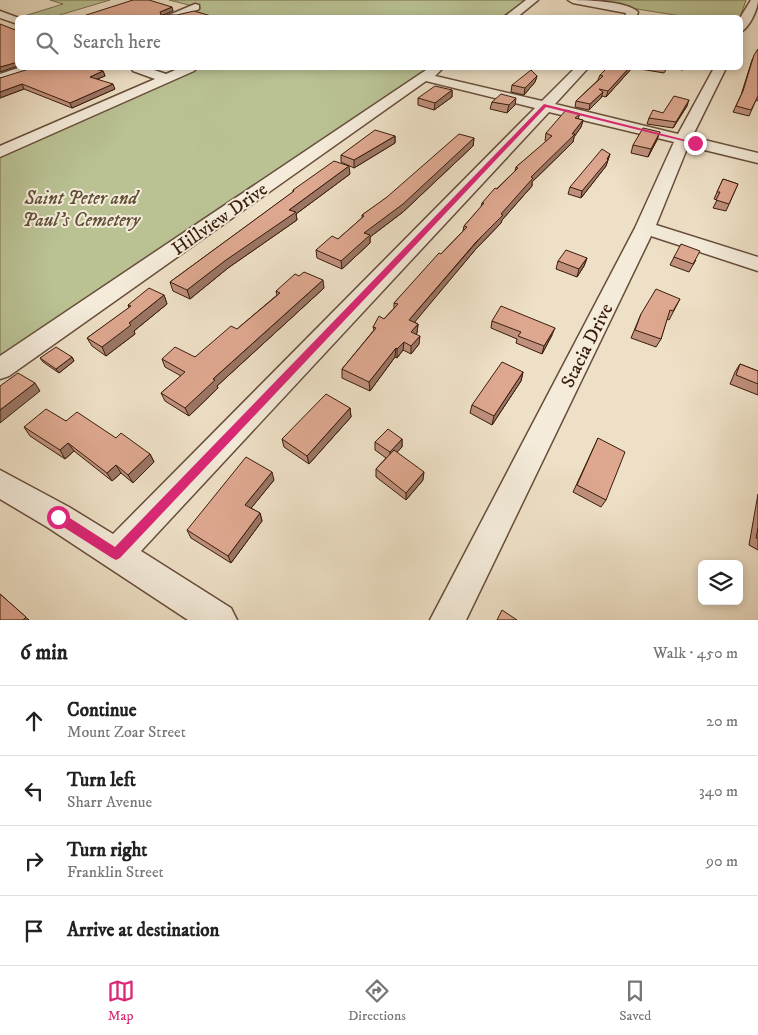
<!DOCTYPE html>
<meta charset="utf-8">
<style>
:root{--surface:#fff;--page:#f2f2f2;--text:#222;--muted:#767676;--line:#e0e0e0;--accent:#db2777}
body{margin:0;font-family:"IM FELL DW Pica",serif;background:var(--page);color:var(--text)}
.controls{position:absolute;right:15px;bottom:15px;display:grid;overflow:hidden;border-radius:8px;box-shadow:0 2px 8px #0003}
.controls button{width:45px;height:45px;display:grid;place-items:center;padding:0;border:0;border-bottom:1px solid var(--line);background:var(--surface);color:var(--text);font:25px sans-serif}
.stop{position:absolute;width:15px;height:15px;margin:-11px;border:4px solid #db2777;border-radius:50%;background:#fff}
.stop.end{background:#db2777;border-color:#fff;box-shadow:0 1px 5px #0008}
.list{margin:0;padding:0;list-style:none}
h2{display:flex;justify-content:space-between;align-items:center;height:65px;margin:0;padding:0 20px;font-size:21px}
h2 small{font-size:16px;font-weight:400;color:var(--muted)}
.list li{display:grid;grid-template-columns:32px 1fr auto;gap:15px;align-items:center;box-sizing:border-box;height:70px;padding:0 20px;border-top:1px solid var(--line)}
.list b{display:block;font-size:19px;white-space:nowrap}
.list p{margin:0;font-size:16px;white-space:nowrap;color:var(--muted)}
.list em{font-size:16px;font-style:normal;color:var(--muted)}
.icon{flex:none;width:28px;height:28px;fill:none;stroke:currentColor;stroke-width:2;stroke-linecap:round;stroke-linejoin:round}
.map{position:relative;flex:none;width:758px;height:620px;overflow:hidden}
.search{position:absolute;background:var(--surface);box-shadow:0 2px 8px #0003;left:15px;right:15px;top:15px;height:55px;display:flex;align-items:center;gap:12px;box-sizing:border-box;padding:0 18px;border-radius:8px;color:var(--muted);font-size:19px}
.sheet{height:345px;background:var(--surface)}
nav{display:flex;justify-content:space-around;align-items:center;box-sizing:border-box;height:70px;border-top:1px solid var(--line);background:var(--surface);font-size:14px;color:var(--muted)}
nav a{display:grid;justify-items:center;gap:2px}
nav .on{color:var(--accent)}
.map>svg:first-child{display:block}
.green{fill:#bac294;stroke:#7a6f50}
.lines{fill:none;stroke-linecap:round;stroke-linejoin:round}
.minor-casing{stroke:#674d3a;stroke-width:3}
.minor{fill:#f4ebda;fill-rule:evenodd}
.wall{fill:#bf907c;stroke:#3a1c0c}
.shaded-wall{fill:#9b7665;stroke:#3a1c0c}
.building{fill:#dea890;stroke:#3a1c0c}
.route{fill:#db2777}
.labels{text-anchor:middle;stroke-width:4;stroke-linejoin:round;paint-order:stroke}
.park-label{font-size:19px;font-style:italic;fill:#604e35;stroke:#f4ebda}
.street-label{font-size:19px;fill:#3a1c0c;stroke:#f4ebda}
</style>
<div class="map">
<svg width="758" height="620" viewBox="0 0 758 620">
<rect width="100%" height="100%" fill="#eee0c6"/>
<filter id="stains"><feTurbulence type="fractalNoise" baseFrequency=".004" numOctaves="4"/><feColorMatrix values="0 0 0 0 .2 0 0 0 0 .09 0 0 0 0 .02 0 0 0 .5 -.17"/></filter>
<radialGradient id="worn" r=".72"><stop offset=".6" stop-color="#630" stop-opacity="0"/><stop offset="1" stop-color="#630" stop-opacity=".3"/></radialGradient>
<path class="green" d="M50,0H110L53,17H21L63,4Z
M169,0H526L500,18L209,17L191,12L201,8Z
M581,0H746L740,18L687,17Z
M201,68H428L0,361V157Z"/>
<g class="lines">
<g class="minor-casing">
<path id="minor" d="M526,0H538L516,18H503Z
M568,0C584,0 627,1 638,12L636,18H625L626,13L573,3Z
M751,0H758C758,9 749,29 740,32V18Z
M195,4L199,5V9L178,18H162Z
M0,11L19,18L18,24L0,18Z
M18,68H35L33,71L0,82V74Z
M131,68H148L166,74L180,68H196L194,71L0,157V146L155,79L133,71Z
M429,68H443L435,76L542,101L575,68H588L555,104L678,134L714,68H726L692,137L758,153V163L688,146L656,225L758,257V271L651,236L466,620H430L635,228L674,142L549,112L141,551L231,608L237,620H188L47,527L0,499V470L69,507L113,534L535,108L426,81L9,376L0,379V356Z"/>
</g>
<use href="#minor" class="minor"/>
</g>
<path class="wall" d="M758,49V101L756,100L749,116L733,112L741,95L752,60Z
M607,68H632L606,97L602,96L601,98L589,110L575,107L576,101L598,80L600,75Z
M634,68H667L664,73Z
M670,68H684L683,70Z
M103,71L105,76L97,79L115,89L72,108L24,89L0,98V78Z
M537,76L535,82L524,95L511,92L512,85Z
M452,90V97L434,110L418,105V98Z
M492,102L515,105L507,113L490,109Z
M687,106L673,128L647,124L649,118Z
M580,114L578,119L583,120L581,127L574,137L573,142L532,182V186L502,220L501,223L475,250L414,322L418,324L417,333L416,334L419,344L411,354L403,350L397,358L395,357L370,391L342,378V369L374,330L373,327L384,319L394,308V303L463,231L464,226L481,207L482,203L515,171L516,167L546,142L545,141L546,133Z
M395,136V143L354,168L341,162V155Z
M474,138L473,146L403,212L370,237V243L342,269L317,258L316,250L338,239L362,218V215Z
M657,140L648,157L631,153L633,145Z
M610,154L606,166L581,198L568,194L570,187Z
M350,174L296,214L297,220L228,268L190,299L173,291L170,282L293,192V190Z
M723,179L738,184L726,211L713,208L717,200L714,199Z
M674,257L696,260L689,272L670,265Z
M587,258L584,266L577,277L556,269L558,261Z
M324,288L217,386L218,388L189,416L165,401L161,393L181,376L165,367L162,359L195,357L237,329L277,295L276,291Z
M164,295L167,304L134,331L135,334L106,356L92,346L87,338L129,308L128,305Z
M680,299L669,320L667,319L661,339L656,347L631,338L641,314Z
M492,321L552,335L542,354L516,343L517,339L491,328Z
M72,357L74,361L59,373L43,362L40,358Z
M740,364L758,371V395L730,384L735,372Z
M523,372L521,381L492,425L470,413L472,405Z
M350,408L351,417L309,464L284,447L282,439Z
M66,421L116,438L150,454L154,462L133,483L121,473L112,481L74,451L65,459L30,436L24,427Z
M598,438L606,500L601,507L573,492Z
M402,439V447L397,452L423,480L406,500L376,477V469L386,458L375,450V442Z
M274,480L251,508L260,513L262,521L231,563L191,538L187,530Z
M758,494V550L749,545Z"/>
<path class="shaded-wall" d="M172,7L173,11L161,16L160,12Z
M16,62L18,66L0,72V67Z
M629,68H632L606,97L608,91Z
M103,71L105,76L92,81L90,77Z
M537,76L535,82L524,95L525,88Z
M22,84L24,89L0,98V92Z
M113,84L115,89L72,108L70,103Z
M452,90V97L434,110L435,103Z
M603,92L601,98L589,110L590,104Z
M516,98L515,105L507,113L509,105Z
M689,100L687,106L673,128L676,122Z
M583,120L581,127L574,137L573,142L532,182V186L502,220L501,223L475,250L409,329V320L501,214L531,177L572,134Z
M660,132L657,140L648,157L651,149Z
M395,136V143L354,168V160Z
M474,138L473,146L403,212L370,237V243L342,269L341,261L364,233Z
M610,154L606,166L581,198L582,191Z
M349,166L350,174L296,214L297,220L228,268L190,299L187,290L289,210Z
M587,258L584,266L577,277L579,269Z
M323,280L324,288L217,386L218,388L189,416L185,408L213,379Z
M164,295L167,304L134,331L135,334L106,356L102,347L129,323Z
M418,324L417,333L411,340V332Z
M555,328L552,335L542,354L544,346Z
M420,336L419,344L411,354V346Z
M404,342L403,350L397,358V349Z
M396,348L395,357L370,391L369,382Z
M72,357L74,361L59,373L56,369Z
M523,372L521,381L492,425L494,416Z
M35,383L40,391L0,423V410Z
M350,408L351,417L309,464L307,456Z
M402,439V447L389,461L390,452Z
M68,443L74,451L65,459L60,450Z
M150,454L154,462L133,483L128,475Z
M116,465L121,473L112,481L107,473Z
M272,472L274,480L248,512L245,505Z
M424,472L423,480L406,500V493Z
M260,513L262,521L231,563L228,556Z
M0,594L29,620H23Z"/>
<path class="building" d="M133,0H149L172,7L160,12L161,15H177L194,11L218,18H77Z
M0,24L18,31V62L0,67Z
M758,49V96L751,110L736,106L743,91L754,55Z
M32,68H91L103,71L90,77L113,84L70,103L22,84L0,92V78Z
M607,68H629L608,91L599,89L603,92L590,104L576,101L603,76L600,75Z
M531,70L537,76L525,88L512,85Z
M435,86L452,90L435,103L418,98Z
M501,94L516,98L509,105L492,102Z
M674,96L689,100L676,122L649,118L653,110L663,113Z
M566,110L580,114L575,118L583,120L572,134H575L531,177L533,178L501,214L503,215L476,242L409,320L418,324L411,332L420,336L411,346L404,342L397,349L396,348L369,382L342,369L376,328L373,327L379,316L384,319L398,304L394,303L439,253L441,254L467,227L464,226L484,203H482L495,188L497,189L518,168L516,167L552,136L546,133Z
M643,128L660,132L651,149L633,145Z
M375,130L395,136L354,160L341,155Z
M459,134L474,138L403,204L364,233L370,235L341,261L316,250L332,236L338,239L364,216L362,215L387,197Z
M602,149L610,154L607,159L608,160L582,191L570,187Z
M334,161L349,166L289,210L296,212L226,260L187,290L170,282L294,191L293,190Z
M723,179L738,184L729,204L716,200L720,192H717Z
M681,244L700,251L693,264L674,257Z
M566,250L587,258L579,269L558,261Z
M304,272L323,280L213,379L215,380L185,408L161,393L185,372L162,359L175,347L195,357L231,326L237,329L280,293L276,291L295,274L299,276Z
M149,288L164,295L129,323L131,325L102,347L87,338L131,306L128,305Z
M656,289L680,299L673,311L670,310L661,339L635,330L641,314Z
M501,306L555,328L544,346L518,336L521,332L492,321Z
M56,347L72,357L56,369L40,358Z
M502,362L523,372L494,416L472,405Z
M740,364L758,371V384L736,375Z
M18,373L35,383L0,410V386Z
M326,394L350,408L307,456L282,439Z
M46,409L66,421L77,412L116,438L121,433L150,454L128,475L116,465L107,473L68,443L60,450L24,427Z
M388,429L402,439L390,452L375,442Z
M598,438L625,452L606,500L577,485Z
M394,450L424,472L406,493L376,469Z
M246,457L272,472L245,505L260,513L228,556L187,530Z
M758,528V538H756Z
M0,594L26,617L23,620H0Z
M502,610L517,620H497Z"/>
<path class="route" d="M544,104L698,143L695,144L546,107L120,558L116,560L112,558L54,521L53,517L54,513L58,511L62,513L115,547Z"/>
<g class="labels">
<g class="park-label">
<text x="81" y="204">Saint Peter and<tspan x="81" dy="22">Paul's Cemetery</tspan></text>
</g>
<g class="street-label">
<text transform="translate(219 218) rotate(-35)" y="7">Hillview Drive</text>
<text transform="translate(586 345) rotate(-63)" y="7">Stacia Drive</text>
</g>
</g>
<rect width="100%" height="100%" filter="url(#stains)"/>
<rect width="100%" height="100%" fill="url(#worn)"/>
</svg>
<div class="controls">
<button><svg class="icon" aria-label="layers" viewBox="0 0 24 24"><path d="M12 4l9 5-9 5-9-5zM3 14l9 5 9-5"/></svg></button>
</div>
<div class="stop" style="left:58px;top:517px"></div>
<div class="stop end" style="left:695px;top:143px"></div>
<div class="search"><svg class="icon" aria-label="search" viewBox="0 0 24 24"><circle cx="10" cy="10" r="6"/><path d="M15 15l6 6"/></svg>Search here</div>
</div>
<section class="sheet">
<h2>6 min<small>Walk · 450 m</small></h2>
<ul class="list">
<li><svg class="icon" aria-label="ahead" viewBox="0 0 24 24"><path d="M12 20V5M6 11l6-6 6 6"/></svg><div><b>Continue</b><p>Mount Zoar Street</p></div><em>20 m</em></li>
<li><svg class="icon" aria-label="left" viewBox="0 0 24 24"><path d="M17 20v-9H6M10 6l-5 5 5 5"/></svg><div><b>Turn left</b><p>Sharr Avenue</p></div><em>340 m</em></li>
<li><svg class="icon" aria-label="right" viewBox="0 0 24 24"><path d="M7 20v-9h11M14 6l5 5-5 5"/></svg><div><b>Turn right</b><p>Franklin Street</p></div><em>90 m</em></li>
<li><svg class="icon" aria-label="arrive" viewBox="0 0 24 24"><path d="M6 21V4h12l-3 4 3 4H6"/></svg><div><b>Arrive at destination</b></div></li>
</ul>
</section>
<nav>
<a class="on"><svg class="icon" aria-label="map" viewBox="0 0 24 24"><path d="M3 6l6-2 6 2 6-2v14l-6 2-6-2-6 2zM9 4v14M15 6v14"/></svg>Map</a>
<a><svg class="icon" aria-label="directions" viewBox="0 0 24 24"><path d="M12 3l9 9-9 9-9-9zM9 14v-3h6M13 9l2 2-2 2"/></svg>Directions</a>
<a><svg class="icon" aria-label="saved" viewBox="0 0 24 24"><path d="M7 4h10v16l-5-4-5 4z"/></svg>Saved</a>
</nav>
